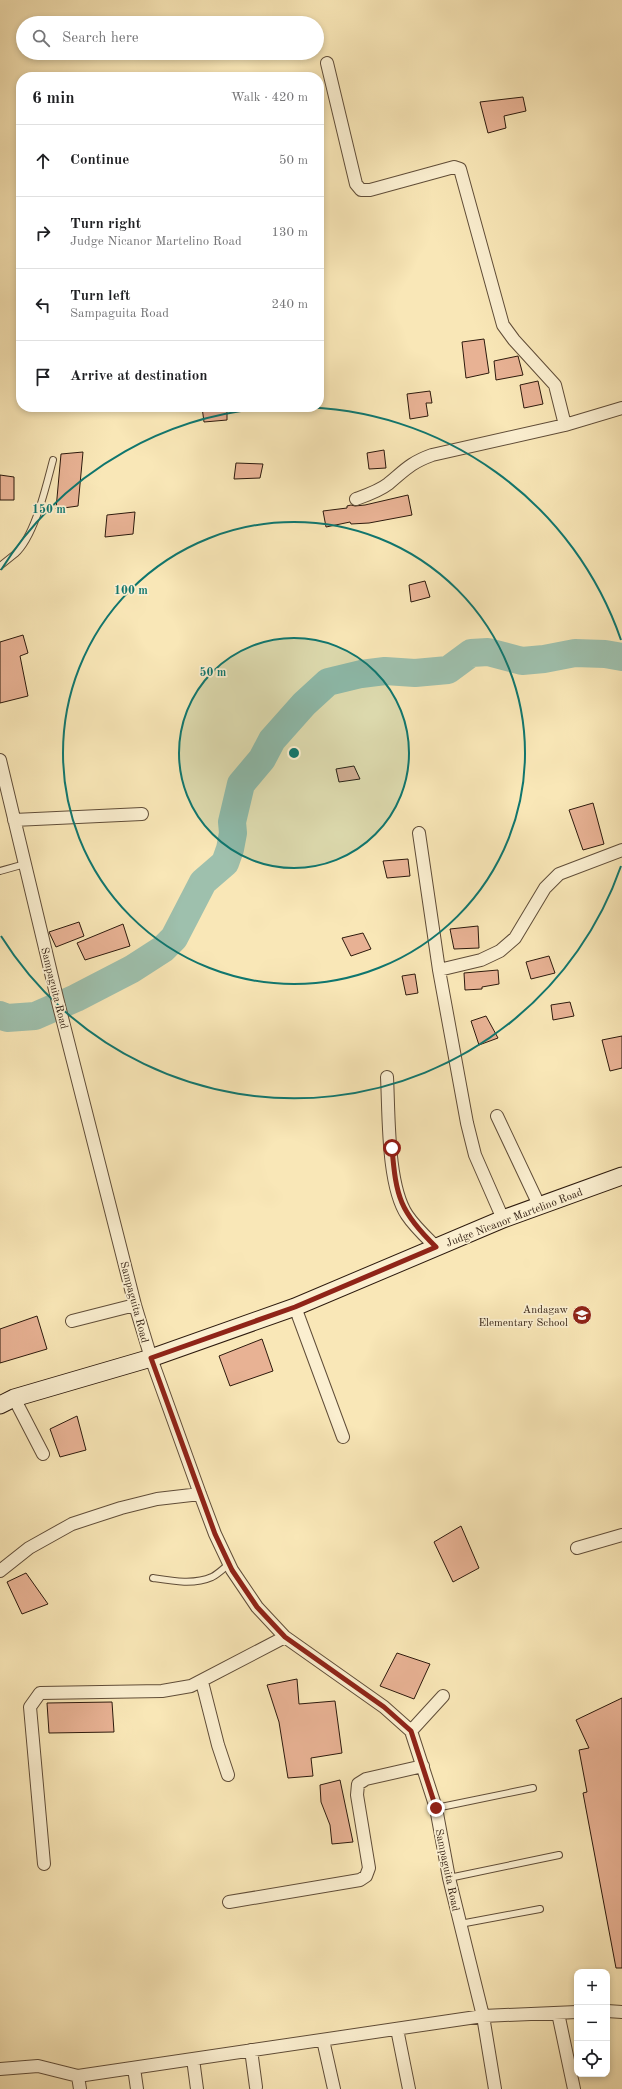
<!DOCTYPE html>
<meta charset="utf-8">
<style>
:root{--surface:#fff;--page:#f2f2f2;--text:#202124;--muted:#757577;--line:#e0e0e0}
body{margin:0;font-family:"Old Standard TT",serif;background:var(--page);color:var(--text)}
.controls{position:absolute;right:12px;bottom:12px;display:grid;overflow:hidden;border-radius:8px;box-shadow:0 2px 6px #0003}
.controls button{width:36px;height:36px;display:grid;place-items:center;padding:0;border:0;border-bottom:1px solid var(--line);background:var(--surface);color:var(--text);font:20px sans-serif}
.stop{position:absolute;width:12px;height:12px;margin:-9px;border:3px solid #8f2418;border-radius:50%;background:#fff}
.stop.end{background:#8f2418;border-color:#fff;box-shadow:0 1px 4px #0008}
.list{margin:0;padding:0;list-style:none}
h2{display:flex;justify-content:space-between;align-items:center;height:52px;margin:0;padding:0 16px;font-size:17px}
h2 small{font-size:13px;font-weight:400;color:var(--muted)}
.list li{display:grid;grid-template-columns:26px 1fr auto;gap:12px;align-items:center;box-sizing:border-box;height:72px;padding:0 16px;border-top:1px solid var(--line)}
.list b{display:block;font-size:15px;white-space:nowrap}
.list p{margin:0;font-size:13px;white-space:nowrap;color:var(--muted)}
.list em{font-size:13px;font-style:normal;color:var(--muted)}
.icon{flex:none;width:22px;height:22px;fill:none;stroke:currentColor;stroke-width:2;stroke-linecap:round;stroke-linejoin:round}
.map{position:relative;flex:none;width:622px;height:2089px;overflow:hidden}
.search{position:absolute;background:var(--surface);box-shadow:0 2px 6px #0003;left:16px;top:16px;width:308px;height:44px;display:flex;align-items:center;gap:10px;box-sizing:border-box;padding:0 14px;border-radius:22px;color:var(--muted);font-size:15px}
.panel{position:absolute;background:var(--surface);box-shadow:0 2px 6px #0003;left:16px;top:72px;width:308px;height:340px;border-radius:16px}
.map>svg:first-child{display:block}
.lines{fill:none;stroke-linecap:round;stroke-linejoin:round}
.river{stroke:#9ec0ad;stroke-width:28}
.building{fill:#e8b294;stroke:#2d1a0d}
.lane-casing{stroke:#604d38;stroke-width:8}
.street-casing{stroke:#604d38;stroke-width:14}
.secondary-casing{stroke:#2d1a0d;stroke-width:19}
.lane{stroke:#fbefd0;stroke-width:6}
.street{stroke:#fbefd0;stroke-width:12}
.secondary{stroke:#fbefd0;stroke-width:17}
.route{stroke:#8f2418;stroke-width:5}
.ring{fill:none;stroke:#0f766e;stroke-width:2}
.labels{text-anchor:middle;stroke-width:3.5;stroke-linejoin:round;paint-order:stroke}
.street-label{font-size:11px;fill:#2d1a0d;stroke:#fbefd0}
.poi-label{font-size:11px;fill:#2d1a0d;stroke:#fbefd0;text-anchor:end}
.centre{fill:#0f766e;stroke:#fbefd0;stroke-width:2}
.ring-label{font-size:12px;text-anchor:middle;font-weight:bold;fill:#0f766e;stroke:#fbefd0;stroke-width:3.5;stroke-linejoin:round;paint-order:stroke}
</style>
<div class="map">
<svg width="622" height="2089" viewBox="0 0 622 2089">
<rect width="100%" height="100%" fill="#f9e7b7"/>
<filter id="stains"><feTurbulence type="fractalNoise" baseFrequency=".005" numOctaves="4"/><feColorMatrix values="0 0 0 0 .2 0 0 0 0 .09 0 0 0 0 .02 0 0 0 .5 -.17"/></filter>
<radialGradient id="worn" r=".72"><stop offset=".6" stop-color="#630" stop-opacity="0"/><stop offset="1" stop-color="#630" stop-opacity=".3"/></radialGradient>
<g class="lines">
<path class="river" d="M0,1015L7,1018L35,1016L76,998L132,969L163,949L174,938L203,882L225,863L230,849L233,833L232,822L241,784L262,759L272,740L304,704L328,682L361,674L385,671L415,673L448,670L471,653L488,652L522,661L544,659L575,653L605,654L622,657"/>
</g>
<path class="building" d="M523,97L526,111L504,116L506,128L488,133L480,102Z
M484,339L489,373L466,378L462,342Z
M518,356L523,375L496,380L494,361Z
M538,381L543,404L524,408L520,385Z
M430,391L432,403H426L428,416L410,419L407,394Z
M202,407H227V420L204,422Z
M384,450L386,468L369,469L367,453Z
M83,452L78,506L56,509L61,454Z
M236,463L263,464L260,478L234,479Z
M0,475L14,477V500H0Z
M408,495L412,515L369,523L351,524L350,522L326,527L323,511L347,508V506L351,505L355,506L365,505Z
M135,512L133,534L105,537L107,515Z
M425,581L430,597L411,602L409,585Z
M23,635L28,653L20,656L28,696L0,703V642Z
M354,766L360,779L339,782L336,769Z
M593,803L604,844L583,850L569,810Z
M408,859L410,876L387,878L383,861Z
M79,922L84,936L56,947L49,932Z
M123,924L130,946L85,960L77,943Z
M478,926L479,948L454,949L450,929Z
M363,933L371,949L351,956L342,938Z
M549,956L555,973L531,979L526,962Z
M498,970L499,984L482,987V989L465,990L464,973Z
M415,974L418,993L406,995L402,976Z
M570,1002L574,1016L553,1020L551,1005Z
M486,1016L498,1038L479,1045L471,1021Z
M622,1036V1068L610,1071L602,1040Z
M37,1316L47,1349L0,1363V1329Z
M262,1339L273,1371L230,1386L219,1356Z
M77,1416L86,1450L60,1457L50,1429Z
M461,1526L479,1568L453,1582L434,1542Z
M26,1573L48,1604L22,1614L7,1582Z
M397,1653L430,1664L414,1699L380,1686Z
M297,1679L299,1704L335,1701L342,1753L311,1758L313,1776L288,1778L279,1722L267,1685Z
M622,1698V1968H616L583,1793L587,1792L579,1750L589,1748L576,1720Z
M112,1702L114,1732L49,1733L47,1703Z
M340,1780L353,1842L332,1844L330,1825L321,1802L320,1785Z"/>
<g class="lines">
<g class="lane-casing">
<path id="lane" d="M0,566C5,562 10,558 15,554C35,536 46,486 53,460
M0,871L25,864
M153,1578C172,1581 194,1585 212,1577C218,1574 224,1568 229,1564
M436,1808L533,1788
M449,1878L559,1855
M460,1924L540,1909"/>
</g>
<g class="street-casing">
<path id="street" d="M327,63L356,184L361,190H370L454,167L460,169L503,325L514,340L555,385L565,425
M356,499C367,495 379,491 388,484C405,470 410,463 432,455L565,425L622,408
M0,760L57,998L135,1305L151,1358L200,1494L215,1534L232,1570L257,1607L285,1637L384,1707L411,1731L436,1808L449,1878L483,2016L495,2089
M14,820L142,814
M419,833L439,970L467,1123L475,1155L503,1219
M439,970L481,960L500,951L515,938L545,888L559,874L622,850
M387,1077C389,1114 387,1185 407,1215C415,1227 426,1237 436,1247
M497,1116L539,1205
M295,1307L343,1437
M72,1321L135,1305
M14,1398L43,1454
M577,1548L622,1535
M0,1571L29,1548L72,1524L121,1508L157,1499L200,1494
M202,1682L218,1745L228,1775
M411,1731L443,1696
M44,1864L30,1707L40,1693L162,1691L191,1686L285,1637
M229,1902L360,1880L366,1876L369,1868L357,1795L358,1784L366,1779L423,1766
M607,2011L622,2012
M558,2013L574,2089
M397,2029L409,2089
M323,2040L334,2089
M251,2050L256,2087
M193,2059L197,2089
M134,2068L137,2089
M0,2069L38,2066L78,2076L483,2016L577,2012
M78,2076L80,2089"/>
</g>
<g class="secondary-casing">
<path id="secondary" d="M0,1405L14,1398L151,1358L295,1307L503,1219L622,1176"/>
</g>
<use href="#lane" class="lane"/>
<use href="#street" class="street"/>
<use href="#secondary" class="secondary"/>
</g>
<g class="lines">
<path class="route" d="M392,1148C396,1197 400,1212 436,1247L295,1307L151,1358L215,1534L232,1570L257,1607L285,1637L384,1707L411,1731L436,1808"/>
</g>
<circle cx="294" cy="753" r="115" fill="#0f766e" fill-opacity=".12"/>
<g class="ring">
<circle cx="294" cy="753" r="115"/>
<circle cx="294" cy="753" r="231"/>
<path d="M621 866A346 346 0 0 1 1 936M1 570A346 346 0 0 1 291 407M297 407A346 346 0 0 1 621 640"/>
</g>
<defs>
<g id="school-disc" transform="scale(1)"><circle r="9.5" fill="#8f2418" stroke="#fbefd0"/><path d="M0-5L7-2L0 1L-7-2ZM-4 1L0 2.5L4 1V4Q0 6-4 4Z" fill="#fff"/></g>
</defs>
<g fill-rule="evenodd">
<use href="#school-disc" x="582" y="1315"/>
</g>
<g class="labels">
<g class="street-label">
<text transform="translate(55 988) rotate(76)" y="4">Sampaguita Road</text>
<text transform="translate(514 1217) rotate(-21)" y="4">Judge Nicanor Martelino Road</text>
<text transform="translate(135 1302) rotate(75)" y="4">Sampaguita Road</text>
<text transform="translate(448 1870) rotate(78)" y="4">Sampaguita Road</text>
</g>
<g class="poi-label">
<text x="568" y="1313">Andagaw<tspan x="568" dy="13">Elementary School</tspan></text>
</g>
</g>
<circle cx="294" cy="753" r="6" class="centre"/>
<g class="ring-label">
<text x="49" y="513">150 m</text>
<text x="131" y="594">100 m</text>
<text x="213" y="676">50 m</text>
</g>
<rect width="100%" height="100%" filter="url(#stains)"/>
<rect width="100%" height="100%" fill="url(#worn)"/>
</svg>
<div class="controls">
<button>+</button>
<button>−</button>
<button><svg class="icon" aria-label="locate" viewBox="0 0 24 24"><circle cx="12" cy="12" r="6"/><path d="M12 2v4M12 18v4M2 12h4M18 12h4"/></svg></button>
</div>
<div class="stop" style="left:392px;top:1148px"></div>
<div class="stop end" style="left:436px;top:1808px"></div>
<div class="search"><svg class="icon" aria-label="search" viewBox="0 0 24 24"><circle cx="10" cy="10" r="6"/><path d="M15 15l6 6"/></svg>Search here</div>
<section class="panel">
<h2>6 min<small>Walk · 420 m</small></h2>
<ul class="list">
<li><svg class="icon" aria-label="ahead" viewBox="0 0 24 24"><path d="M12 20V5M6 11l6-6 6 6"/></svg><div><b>Continue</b></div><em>50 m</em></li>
<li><svg class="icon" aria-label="right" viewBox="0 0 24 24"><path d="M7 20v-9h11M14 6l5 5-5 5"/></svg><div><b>Turn right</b><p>Judge Nicanor Martelino Road</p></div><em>130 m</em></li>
<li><svg class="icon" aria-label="left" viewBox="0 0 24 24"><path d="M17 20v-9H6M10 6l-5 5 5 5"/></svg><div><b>Turn left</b><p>Sampaguita Road</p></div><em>240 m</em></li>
<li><svg class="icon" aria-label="arrive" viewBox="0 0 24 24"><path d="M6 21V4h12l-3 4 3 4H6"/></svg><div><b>Arrive at destination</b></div></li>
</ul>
</section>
</div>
